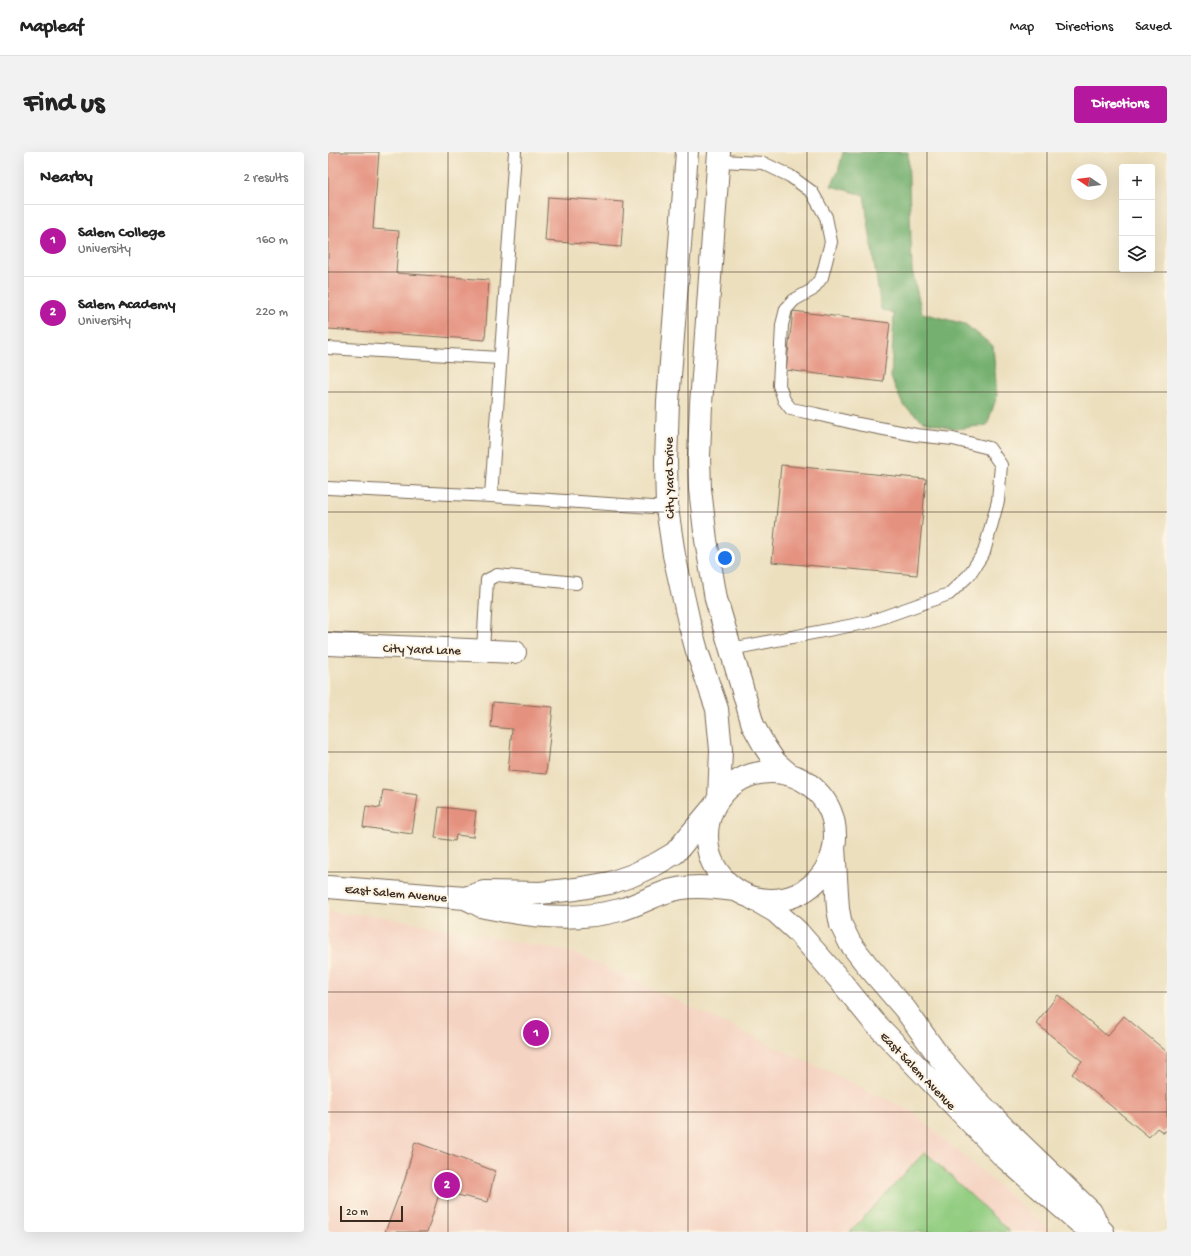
<!DOCTYPE html>
<meta charset="utf-8">
<style>
:root{--surface:#fff;--page:#f2f2f2;--text:#222;--muted:#767676;--line:#e0e0e0;--accent:#b5179e}
body{margin:0;font-family:"Gochi Hand",sans-serif;background:var(--page);color:var(--text)}
.controls{position:absolute;right:12px;top:12px;display:grid;overflow:hidden;border-radius:4px;box-shadow:0 4px 16px #0002}
.controls button{width:36px;height:36px;display:grid;place-items:center;padding:0;border:0;border-bottom:1px solid var(--line);background:var(--surface);color:var(--text);font:20px sans-serif}
.compass{position:absolute;left:743px;top:12px;width:36px;height:36px;border-radius:50%;background:var(--surface);box-shadow:0 4px 16px #0002;rotate:283deg}
.scale{position:absolute;left:12px;bottom:10px;width:63px;box-sizing:border-box;padding-left:4px;border:2px solid #3b2a1e;border-top:0;font-size:11px;line-height:14px;white-space:nowrap;color:#3b2a1e;-webkit-text-stroke:3px #fcf5e5;paint-order:stroke}
.you{position:absolute;left:397px;top:406px;width:14px;height:14px;margin:-10px;border:3px solid #fff;border-radius:50%;background:#1a73e8;box-shadow:0 0 0 6px #1a73e833}
.badge{display:grid;place-items:center;width:26px;height:26px;border-radius:50%;background:var(--accent);color:#fff;font-size:13px;font-weight:700}
.pin{position:absolute;translate:-50% -50%;border:2px solid #fff;box-shadow:0 1px 4px #0006}
.list{margin:0;padding:0;list-style:none}
h2{display:flex;justify-content:space-between;align-items:center;height:52px;margin:0;padding:0 16px;font-size:17px}
h2 small{font-size:13px;font-weight:400;color:var(--muted)}
.list li{display:grid;grid-template-columns:26px 1fr auto;gap:12px;align-items:center;box-sizing:border-box;height:72px;padding:0 16px;border-top:1px solid var(--line)}
.list b{display:block;font-size:15px;white-space:nowrap}
.list p{margin:0;font-size:13px;white-space:nowrap;color:var(--muted)}
.list em{font-size:13px;font-style:normal;color:var(--muted)}
.icon{flex:none;width:22px;height:22px;fill:none;stroke:currentColor;stroke-width:2;stroke-linecap:round;stroke-linejoin:round}
.map{position:relative;flex:none;width:839px;height:1080px;overflow:hidden;border-radius:4px}
header{display:flex;align-items:center;gap:24px;box-sizing:border-box;height:56px;padding:0 20px;background:var(--surface);border-bottom:1px solid var(--line)}
header strong{font-size:19px}
nav{display:flex;gap:22px;margin-inline-start:auto;font-size:14px}
.intro{display:flex;align-items:center;justify-content:space-between;box-sizing:border-box;height:96px;padding:0 24px}
h1{margin:0;font-size:28px}
.button{padding:10px 18px;border-radius:4px;background:var(--accent);color:#fff;font-size:14px;font-weight:700}
main{display:flex;gap:24px;padding:0 24px}
aside{flex:1;background:var(--surface);border-radius:4px;box-shadow:0 4px 16px #0002}
.map>svg:first-child{display:block}
.built{fill:#f5d3c2}
.green{fill:#92cd81;stroke:#667c50}
.forest{fill:#75b06f;stroke:#586d46}
.building{fill:#e5917f}
.lines{fill:none;stroke-linecap:round;stroke-linejoin:round}
.service-casing{stroke:#796956;stroke-width:14}
.minor-casing{stroke:#796956;stroke-width:24}
.secondary-casing{stroke:#796956;stroke-width:24}
.service{stroke:#fff;stroke-width:12}
.minor{stroke:#fff;stroke-width:22}
.secondary{stroke:#fff;stroke-width:22}
.grid{fill:none;stroke:#3b2a1e;stroke-width:1;stroke-opacity:0.55}
.labels{text-anchor:middle;stroke-width:4;stroke-linejoin:round;paint-order:stroke}
.street-label{font-size:13px;fill:#3b2a1e;stroke:#fcf5e5}
</style>
<header>
<strong>Mapleaf</strong>
<nav><a>Map</a><a>Directions</a><a>Saved</a></nav>
</header>
<div class="intro"><h1>Find us</h1><a class="button">Directions</a></div>
<main>
<aside>
<h2>Nearby<small>2 results</small></h2>
<ul class="list">
<li><span class="badge">1</span><div><b>Salem College</b><p>University</p></div><em>160 m</em></li>
<li><span class="badge">2</span><div><b>Salem Academy</b><p>University</p></div><em>220 m</em></li>
</ul>
</aside>
<div class="map">
<svg width="839" height="1080" viewBox="0 0 839 1080">
<rect width="100%" height="100%" fill="#fcf5e5"/>
<filter id="ink" filterUnits="userSpaceOnUse"><feTurbulence type="fractalNoise" baseFrequency=".025" numOctaves="2"/><feDisplacementMap in="SourceGraphic" scale="8" xChannelSelector="R" yChannelSelector="G"/><feConvolveMatrix kernelMatrix="1 2 1 2 8 2 1 2 1" color-interpolation-filters="sRGB"/></filter>
<filter id="wash" filterUnits="userSpaceOnUse"><feTurbulence type="fractalNoise" baseFrequency=".012" numOctaves="4" result="noise"/><feDisplacementMap in="SourceGraphic" scale="16" xChannelSelector="R" yChannelSelector="G"/><feGaussianBlur stdDeviation="0.9" result="paint"/><feColorMatrix in="noise" values="0 0 0 0 0 0 0 0 0 0 0 0 0 0 0 0 0 1.4 0 .05"/><feComposite in="paint" operator="in"/></filter>
<g filter="url(#wash)">
<rect width="100%" height="100%" fill="#ecdfbe"/>
<path class="built" d="M0,760L51,764L248,801L585,960L724,1080H0Z"/>
<path class="green" d="M597,1000L682,1080H522Z"/>
<path class="forest" d="M515,0H580L584,118L594,161L637,172L665,194L669,244L659,273L628,277L595,269L575,253L563,226L566,162L553,157L536,43L503,34L510,20Z"/>
<g id="blocks">
<path class="building" d="M0,0H51L45,77L71,79L68,121L161,128L157,188L0,177Z
M220,45L296,50L293,95L217,89Z
M465,159L562,171L555,230L458,218Z
M453,313L598,327L589,423L444,410Z
M165,550L225,555L218,622L180,619L184,577L163,575Z
M55,638L90,643L84,682L35,675L38,654L52,656Z
M111,655L148,659L145,685L128,683L127,689L107,686Z
M730,843L779,884L796,864L839,900V977L836,981L829,976L821,985L744,922L754,909L708,871Z
M87,990L167,1019L160,1050L112,1039L99,1080H57L77,1027Z"/>
</g>
</g>
<g filter="url(#ink)">
<use href="#blocks" fill-opacity="0" stroke="#796956" stroke-width="1"/>
<g class="lines">
<g class="service-casing">
<path id="service" d="M391,9L435,11L462,24L484,40L498,65L503,90L494,125L484,138L466,148L458,157L454,173L451,233L456,248L463,257L488,262L530,272L588,283L625,287L661,296L673,313L670,349L656,400L641,423L621,442L541,470L403,497
M0,196L172,206
M0,336L163,344L339,356
M163,344L187,0
M155,498L159,428L169,423L248,431"/>
</g>
<g class="minor-casing">
<path id="minor" d="M0,492L187,500"/>
</g>
<g class="secondary-casing">
<path id="secondary" d="M359,0L340,250L338,310L339,356L346,403L361,470L369,499L389,557L393,598L391,646
M391,0L373,252L371,304L372,337L378,388L388,447L425,573L437,595L447,610L462,623
M379 684a64 64 0 1 1 128 0a64 64 0 1 1-128 0Z
M506,695L510,757L513,773L522,791L539,813L577,857L612,906L643,942L681,981L763,1060L771,1076L775,1080
M0,735L137,746L156,740L212,741L248,737L282,731L305,723L330,711L347,701L387,653
M137,746C142,748 148,751 153,754C161,756 170,757 177,759C216,766 254,768 292,758C307,754 321,746 335,741C358,732 383,735 407,738
M424,746L448,760L470,780L510,826L545,869L676,1005L752,1071L771,1076"/>
</g>
<use href="#service" class="service"/>
<use href="#minor" class="minor"/>
<use href="#secondary" class="secondary"/>
</g>
</g>
<path class="grid" d="M120,0V1080M240,0V1080M360,0V1080M479,0V1080M599,0V1080M719,0V1080M0,120H839M0,240H839M0,360H839M0,480H839M0,600H839M0,720H839M0,840H839M0,960H839"/>
<g class="labels">
<g class="street-label">
<text transform="translate(340 326) rotate(-91)" y="5">City Yard Drive</text>
<text transform="translate(94 496) rotate(2)" y="5">City Yard Lane</text>
<text transform="translate(68 740) rotate(5)" y="5">East Salem Avenue</text>
<text transform="translate(591 918) rotate(46)" y="5">East Salem Avenue</text>
</g>
</g>
</svg>
<div class="controls">
<button>+</button>
<button>−</button>
<button><svg class="icon" aria-label="layers" viewBox="0 0 24 24"><path d="M12 4l9 5-9 5-9-5zM3 14l9 5 9-5"/></svg></button>
</div>
<svg class="compass" viewBox="-18 -18 36 36"><path d="M0-13l5 13h-10z" fill="#e53935"/><path d="M0 13l5-13h-10z" fill="#767676"/></svg>
<div class="scale">20 m</div>
<div class="you"></div>
<div class="pin badge" style="left:208px;top:881px">1</div>
<div class="pin badge" style="left:119px;top:1033px">2</div>
</div>
</main>
